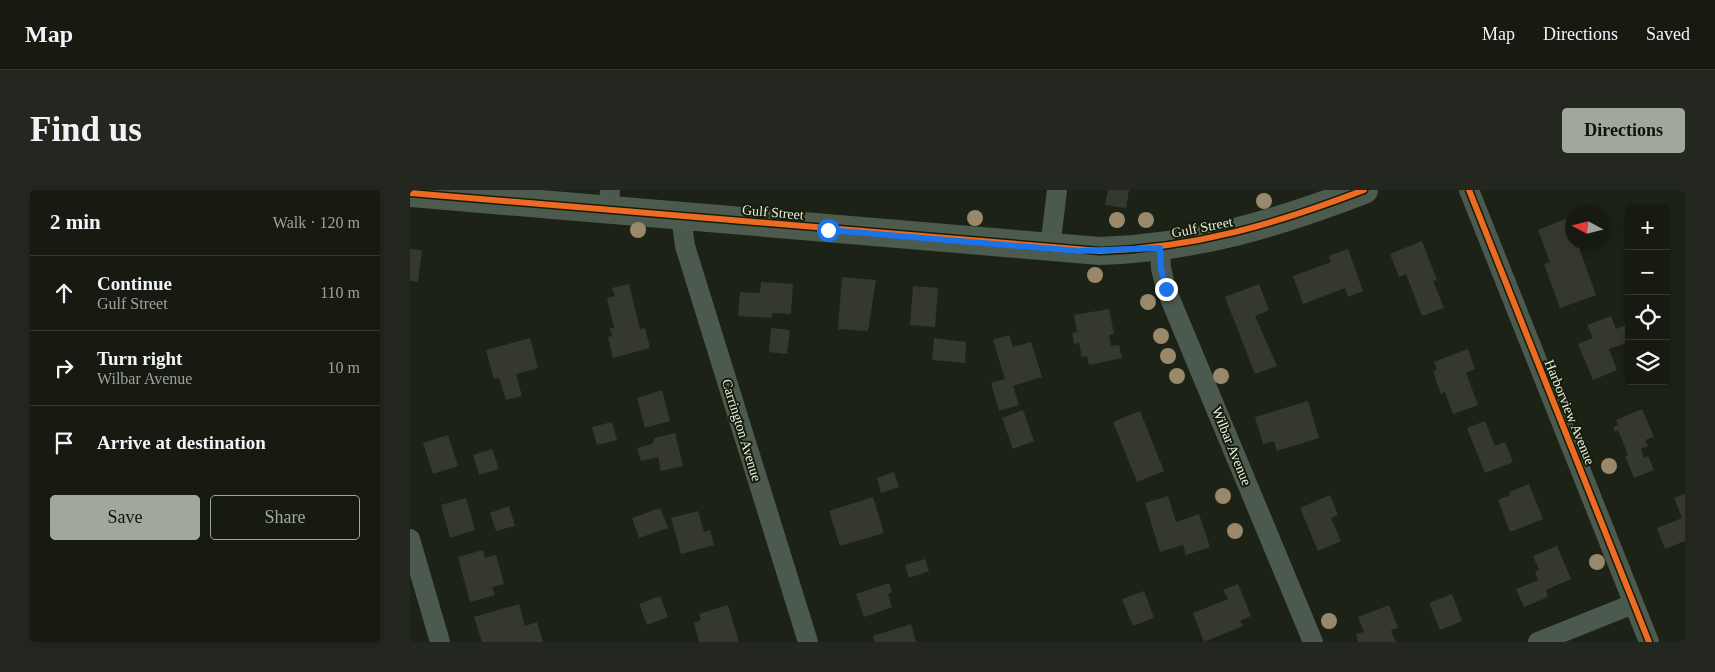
<!DOCTYPE html>
<meta charset="utf-8">
<style>
:root{--surface:#161a11;--page:#23271f;--text:#f1f3f6;--muted:#9ea19f;--line:#353831;--accent:#a1a79b}
body{margin:0;font-family:Georgia,serif;background:var(--page);color:var(--text)}
.controls{position:absolute;right:15px;top:15px;display:grid;overflow:hidden;border-radius:5px;box-shadow:0 2px 8px #0003}
.controls button{width:45px;height:45px;display:grid;place-items:center;padding:0;border:0;border-bottom:1px solid var(--line);background:var(--surface);color:var(--text);font:25px sans-serif}
.compass{position:absolute;left:1155px;top:15px;width:45px;height:45px;border-radius:50%;background:var(--surface);box-shadow:0 2px 8px #0003;rotate:277deg}
.stop{position:absolute;width:15px;height:15px;margin:-11px;border:4px solid #1a73e8;border-radius:50%;background:#fff}
.stop.end{background:#1a73e8;border-color:#fff;box-shadow:0 1px 5px #0008}
.list{margin:0;padding:0;list-style:none}
h2{display:flex;justify-content:space-between;align-items:center;height:65px;margin:0;padding:0 20px;font-size:21px}
h2 small{font-size:16px;font-weight:400;color:var(--muted)}
.list li{display:grid;grid-template-columns:32px 1fr auto;gap:15px;align-items:center;box-sizing:border-box;height:75px;padding:0 20px;border-top:1px solid var(--line)}
.list b{display:block;font-size:19px;white-space:nowrap}
.list p{margin:0;font-size:16px;white-space:nowrap;color:var(--muted)}
.list em{font-size:16px;font-style:normal;color:var(--muted)}
.actions{display:flex;gap:10px;padding:15px 20px}
.actions a{flex:1;padding:11px 0;border:1px solid var(--accent);border-radius:5px;text-align:center;font-size:18px;color:var(--accent)}
.actions .main{background:var(--accent);color:#111}
.icon{flex:none;width:28px;height:28px;fill:none;stroke:currentColor;stroke-width:2;stroke-linecap:round;stroke-linejoin:round}
.map{position:relative;flex:none;width:1275px;height:452px;overflow:hidden;border-radius:5px}
header{display:flex;align-items:center;gap:30px;box-sizing:border-box;height:70px;padding:0 25px;background:var(--surface);border-bottom:1px solid var(--line)}
header strong{font-size:24px}
nav{display:flex;gap:28px;margin-inline-start:auto;font-size:18px}
.intro{display:flex;align-items:center;justify-content:space-between;box-sizing:border-box;height:120px;padding:0 30px}
h1{margin:0;font-size:35px}
.button{padding:12px 22px;border-radius:5px;background:var(--accent);color:#111;font-size:18px;font-weight:700}
main{display:flex;gap:30px;padding:0 30px}
aside{flex:1;background:var(--surface);border-radius:5px;box-shadow:0 2px 8px #0003}
.map>svg:first-child{display:block}
.building{fill:#35382e}
.lines{fill:none;stroke-linecap:round;stroke-linejoin:round}
.street{stroke:#4c594e;stroke-width:20}
.secondary{stroke:#4d5b4e;stroke-width:28}
.cycleway-casing{stroke:#151d0a;stroke-width:9}
.cycleway{stroke:#ed6a23;stroke-width:6}
.tree{fill:#99896a}
.route{stroke:#1a73e8;stroke-width:6}
.labels{text-anchor:middle;stroke-width:4;stroke-linejoin:round;paint-order:stroke}
.street-label{font-size:14px;fill:#e8eee2;stroke:#151d0a}
</style>
<header>
<strong>Map</strong>
<nav><a>Map</a><a>Directions</a><a>Saved</a></nav>
</header>
<div class="intro"><h1>Find us</h1><a class="button">Directions</a></div>
<main>
<aside>
<h2>2 min<small>Walk · 120 m</small></h2>
<ul class="list">
<li><svg class="icon" aria-label="ahead" viewBox="0 0 24 24"><path d="M12 20V5M6 11l6-6 6 6"/></svg><div><b>Continue</b><p>Gulf Street</p></div><em>110 m</em></li>
<li><svg class="icon" aria-label="right" viewBox="0 0 24 24"><path d="M7 20v-9h11M14 6l5 5-5 5"/></svg><div><b>Turn right</b><p>Wilbar Avenue</p></div><em>10 m</em></li>
<li><svg class="icon" aria-label="arrive" viewBox="0 0 24 24"><path d="M6 21V4h12l-3 4 3 4H6"/></svg><div><b>Arrive at destination</b></div></li>
</ul>
<div class="actions"><a class="main">Save</a><a>Share</a></div>
</aside>
<div class="map">
<svg width="1275" height="452" viewBox="0 0 1275 452">
<rect width="100%" height="100%" fill="#1d2217"/>
<path class="building" d="M698,0H719L716,18L695,15Z
M1158,28L1162,40V52H1167L1186,105L1150,118L1134,74L1140,72L1128,40Z
M1012,51L1027,90L1023,91L1034,118L1012,126L996,84L989,87L980,64Z
M0,59L12,60L8,92L0,91Z
M938,59L953,101L938,107L935,98L893,114L883,86L921,72L919,66Z
M432,87L466,90L458,141L428,139Z
M351,92L383,94L381,124L362,123V128L328,126L330,102L350,103Z
M219,94L230,139L235,138L240,158L203,168L198,147L202,146L200,138H204L197,108L205,106L202,98Z
M849,94L859,120L845,126L867,176L845,184L815,107Z
M503,96L528,98L525,137L500,135Z
M699,119L704,144L699,145L701,156L709,155L712,168L679,175L677,166L672,167L669,153L664,154L662,143L667,142L664,125Z
M1201,126L1206,139L1219,134V152L1199,159L1207,180L1183,190L1168,154L1183,148L1177,135Z
M361,138L380,140L377,164L359,162Z
M599,145L603,157L621,152L632,187L603,196L609,215L589,221L581,193L595,189L583,150Z
M120,148L128,178L106,184L112,206L96,210L89,188L84,189L76,160Z
M524,148L556,152L555,173L522,170Z
M1058,159L1065,179L1056,183L1068,215L1043,224L1035,202L1031,204L1023,181L1027,180L1024,172Z
M252,200L260,231L235,238L227,208Z
M898,211L909,248L867,261L864,251L853,254L845,227Z
M1232,219L1244,247L1235,250L1238,256L1231,259L1234,268L1238,266L1244,280L1224,288L1215,266L1218,265L1208,240L1205,242L1203,237L1208,235L1206,230Z
M613,220L624,251L603,259L592,228Z
M730,221L754,281L727,292L703,232Z
M1075,231L1085,256L1095,252L1103,272L1075,283L1057,238Z
M202,232L207,250L187,255L182,237Z
M265,243L273,276L251,281L248,267L231,271L227,258L242,254L245,248Z
M38,245L48,276L23,284L13,253Z
M82,259L89,279L69,285L63,265Z
M484,282L489,297L471,303L467,288Z
M1119,294L1133,329L1100,342L1088,310L1100,305L1099,302Z
M1275,304V351L1255,359L1247,338L1272,328L1264,308Z
M920,305L928,325L921,328L931,351L908,361L890,318Z
M758,306L766,332L789,324L800,357L776,365L773,355L750,362L735,313Z
M463,307L474,343L430,356L419,321Z
M56,308L65,340L40,348L31,315Z
M99,316L105,336L86,341L80,323Z
M250,318L258,338L229,348L222,328Z
M288,321L294,342L300,340L304,355L271,364L261,328Z
M1147,356L1161,389L1136,400L1138,407L1114,417L1106,399L1128,390L1125,382L1129,380L1123,366Z
M73,360L75,368L86,365L94,394L82,397L85,405L60,412L48,367Z
M515,369L519,381L499,388L495,375Z
M479,393L482,402L478,404L482,417L454,427L446,404Z
M828,394L841,426L830,431L833,436L794,452L783,423L818,409L813,400Z
M734,401L744,428L723,436L712,409Z
M1042,404L1052,431L1030,440L1019,413Z
M250,406L258,427L237,435L229,414Z
M109,414L115,436L127,432L133,452H72L64,427Z
M318,415L329,452H289L284,433L291,430L289,424Z
M979,415L988,438L981,440L986,452H948L946,444L954,442L948,427Z
M501,434L506,452H465L463,446Z"/>
<g class="lines">
<path class="street" d="M1059,0L1239,452
M199,20L200,0
M271,27L275,56L398,452
M640,58L647,0
M750,58L751,78L756,99L903,452
M0,349L30,452
M1128,452L1223,414"/>
<path class="secondary" d="M0,3L690,61C785,58 866,34 954,0"/>
<g class="cycleway-casing">
<path id="cycleway" d="M1059,0L1239,452
M0,3L690,61C785,58 866,34 954,0"/>
</g>
<use href="#cycleway" class="cycleway"/>
</g>
<g class="tree">
<circle cx="854" cy="11" r="8"/>
<circle cx="565" cy="28" r="8"/>
<circle cx="707" cy="30" r="8"/>
<circle cx="736" cy="30" r="8"/>
<circle cx="228" cy="40" r="8"/>
<circle cx="685" cy="85" r="8"/>
<circle cx="738" cy="112" r="8"/>
<circle cx="751" cy="146" r="8"/>
<circle cx="758" cy="166" r="8"/>
<circle cx="767" cy="186" r="8"/>
<circle cx="811" cy="186" r="8"/>
<circle cx="1199" cy="276" r="8"/>
<circle cx="813" cy="306" r="8"/>
<circle cx="825" cy="341" r="8"/>
<circle cx="1187" cy="372" r="8"/>
<circle cx="919" cy="431" r="8"/>
</g>
<g class="lines">
<path class="route" d="M418,40L669,61L750,58L751,78L756,99"/>
</g>
<g class="labels">
<g class="street-label">
<text transform="translate(363 22) rotate(5)" y="5">Gulf Street</text>
<text transform="translate(792 37) rotate(-11)" y="5">Gulf Street</text>
<text transform="translate(1160 222) rotate(68)" y="5">Harborview Avenue</text>
<text transform="translate(332 240) rotate(73)" y="5">Carrington Avenue</text>
<text transform="translate(822 256) rotate(68)" y="5">Wilbar Avenue</text>
</g>
</g>
</svg>
<div class="controls">
<button>+</button>
<button>−</button>
<button><svg class="icon" aria-label="locate" viewBox="0 0 24 24"><circle cx="12" cy="12" r="6"/><path d="M12 2v4M12 18v4M2 12h4M18 12h4"/></svg></button>
<button><svg class="icon" aria-label="layers" viewBox="0 0 24 24"><path d="M12 4l9 5-9 5-9-5zM3 14l9 5 9-5"/></svg></button>
</div>
<svg class="compass" viewBox="-18 -18 36 36"><path d="M0-13l5 13h-10z" fill="#e53935"/><path d="M0 13l5-13h-10z" fill="#9ea19f"/></svg>
<div class="stop" style="left:418px;top:40px"></div>
<div class="stop end" style="left:756px;top:99px"></div>
</div>
</main>
